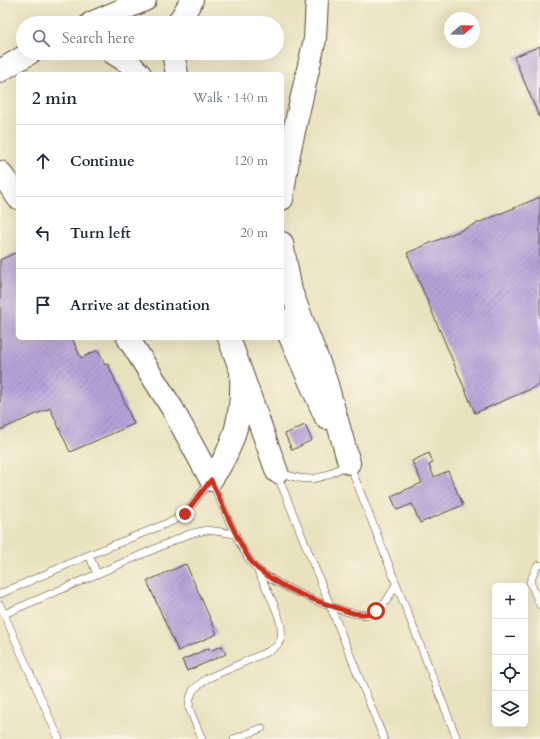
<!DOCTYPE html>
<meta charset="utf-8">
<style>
:root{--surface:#fff;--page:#f6f6f7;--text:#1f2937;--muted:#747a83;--line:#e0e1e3}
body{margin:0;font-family:Cardo,serif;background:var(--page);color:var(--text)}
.controls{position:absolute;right:12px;bottom:12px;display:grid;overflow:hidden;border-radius:6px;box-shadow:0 4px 16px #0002}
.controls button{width:36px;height:36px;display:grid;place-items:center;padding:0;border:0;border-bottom:1px solid var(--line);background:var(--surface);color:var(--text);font:20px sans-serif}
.compass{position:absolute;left:444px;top:12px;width:36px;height:36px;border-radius:50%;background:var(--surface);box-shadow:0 4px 16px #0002;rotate:70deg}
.stop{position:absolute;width:12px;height:12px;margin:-9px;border:3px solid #c8321e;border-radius:50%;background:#fff}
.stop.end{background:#c8321e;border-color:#fff;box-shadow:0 1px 4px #0008}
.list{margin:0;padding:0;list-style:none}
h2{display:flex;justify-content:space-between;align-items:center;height:52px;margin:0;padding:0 16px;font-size:17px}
h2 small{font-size:13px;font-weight:400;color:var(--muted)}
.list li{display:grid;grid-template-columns:26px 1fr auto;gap:12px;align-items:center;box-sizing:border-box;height:72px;padding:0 16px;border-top:1px solid var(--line)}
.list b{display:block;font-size:15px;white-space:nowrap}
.list em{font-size:13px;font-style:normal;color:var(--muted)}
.icon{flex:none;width:22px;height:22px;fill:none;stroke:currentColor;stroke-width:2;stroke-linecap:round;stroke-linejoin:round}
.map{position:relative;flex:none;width:540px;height:739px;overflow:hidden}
.search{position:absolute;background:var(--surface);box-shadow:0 4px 16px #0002;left:16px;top:16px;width:268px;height:44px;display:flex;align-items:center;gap:10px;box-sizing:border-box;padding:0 14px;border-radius:22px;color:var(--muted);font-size:15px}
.panel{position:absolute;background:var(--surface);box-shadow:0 4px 16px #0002;left:16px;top:72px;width:268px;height:268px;border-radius:6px}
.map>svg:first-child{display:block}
.building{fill:url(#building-hatch)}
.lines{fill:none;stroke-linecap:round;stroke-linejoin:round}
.lane-casing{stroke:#554636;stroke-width:8}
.highway-casing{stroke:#554636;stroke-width:24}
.lane{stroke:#fff;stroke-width:7}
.highway{stroke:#fff;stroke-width:22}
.route{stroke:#c8321e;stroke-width:5}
</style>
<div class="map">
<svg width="540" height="739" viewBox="0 0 540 739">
<defs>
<pattern id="building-hatch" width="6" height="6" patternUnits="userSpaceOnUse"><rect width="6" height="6" fill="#b7a0d9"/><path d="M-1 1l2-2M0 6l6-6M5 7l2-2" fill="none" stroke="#9683af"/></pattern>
</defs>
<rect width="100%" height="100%" fill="#fcf5e5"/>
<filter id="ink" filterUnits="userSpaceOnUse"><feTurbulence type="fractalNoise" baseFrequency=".025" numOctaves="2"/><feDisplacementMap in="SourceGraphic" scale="8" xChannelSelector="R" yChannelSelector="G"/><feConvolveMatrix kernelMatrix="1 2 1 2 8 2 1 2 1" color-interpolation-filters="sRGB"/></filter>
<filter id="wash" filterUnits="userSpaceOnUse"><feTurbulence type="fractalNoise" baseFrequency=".012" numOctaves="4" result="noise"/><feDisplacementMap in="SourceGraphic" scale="16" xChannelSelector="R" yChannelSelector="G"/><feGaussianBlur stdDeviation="0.9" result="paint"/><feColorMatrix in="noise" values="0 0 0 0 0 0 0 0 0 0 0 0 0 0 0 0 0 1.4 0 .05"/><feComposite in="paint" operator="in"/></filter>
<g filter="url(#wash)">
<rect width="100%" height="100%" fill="#eae2bf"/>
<g id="blocks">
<path class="building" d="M540,46V119L514,57Z
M540,197V385L475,413L407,253Z
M15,253L18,259V338H72L81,358L98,350L105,365L108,364L134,424L70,452L50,408L0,430V260Z
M305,425L312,440L292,450L285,434Z
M429,453L433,463L429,465L434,477L448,471L463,505L420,523L412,504L397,510L391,496L422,483L412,461Z
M186,564L217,634L178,651L147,581Z
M222,646L226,654L187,671L182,660L209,648L210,651Z"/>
</g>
</g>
<g filter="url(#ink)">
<use href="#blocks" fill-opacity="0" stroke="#554636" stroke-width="1"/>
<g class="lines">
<g class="lane-casing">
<path id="lane" d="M279,472C309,484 322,480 349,463L457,739
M277,474L384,739
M236,534L207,530L189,534L97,574L89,555L175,520L188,510L211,480C221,502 241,554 257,569C273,584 351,620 371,614C384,609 390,595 396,584
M540,565L537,566L530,582L540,605
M0,594L89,555
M0,605L59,739
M4,614L97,574
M202,739L189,708L190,698L193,690L206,679L269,651C275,648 280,644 281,637C285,620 264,585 257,569
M234,739L262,728"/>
</g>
<g class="highway-casing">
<path id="highway" d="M91,23L145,0
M178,23L192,0
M113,53L129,63L140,74
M173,53L177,74
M0,71L30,53
M0,172L18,198
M282,199L289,153L315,39L317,0
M282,243L291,291L326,381L349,463
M282,319L326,418
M128,338L172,408L211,480C235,447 243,413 241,372
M229,338L277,472"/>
</g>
<use href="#lane" class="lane"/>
<use href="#highway" class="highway"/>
</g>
</g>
<g class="lines" filter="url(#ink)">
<path class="route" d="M185,514L211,480C221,500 243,557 258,569C279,586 304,597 329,605C345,610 360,619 376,611"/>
</g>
</svg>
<div class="controls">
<button>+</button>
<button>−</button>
<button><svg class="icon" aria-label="locate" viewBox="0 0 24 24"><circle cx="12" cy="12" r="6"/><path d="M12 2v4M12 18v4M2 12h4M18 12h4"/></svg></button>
<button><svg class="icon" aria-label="layers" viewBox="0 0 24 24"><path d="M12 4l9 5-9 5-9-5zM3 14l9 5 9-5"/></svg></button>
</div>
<svg class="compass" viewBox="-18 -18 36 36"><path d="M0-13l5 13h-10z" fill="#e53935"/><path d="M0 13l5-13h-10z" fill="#747a83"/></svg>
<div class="stop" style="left:376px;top:611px"></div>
<div class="stop end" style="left:185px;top:514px"></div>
<div class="search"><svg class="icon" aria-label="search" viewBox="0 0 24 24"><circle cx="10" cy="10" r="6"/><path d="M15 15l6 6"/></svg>Search here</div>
<section class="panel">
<h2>2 min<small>Walk · 140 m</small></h2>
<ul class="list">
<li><svg class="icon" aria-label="ahead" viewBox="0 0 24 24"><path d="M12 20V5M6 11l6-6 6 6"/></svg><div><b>Continue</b></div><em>120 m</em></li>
<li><svg class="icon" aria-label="left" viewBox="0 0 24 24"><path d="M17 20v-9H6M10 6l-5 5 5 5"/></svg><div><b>Turn left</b></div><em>20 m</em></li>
<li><svg class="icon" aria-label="arrive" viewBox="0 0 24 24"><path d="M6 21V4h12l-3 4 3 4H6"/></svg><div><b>Arrive at destination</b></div></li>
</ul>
</section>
</div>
